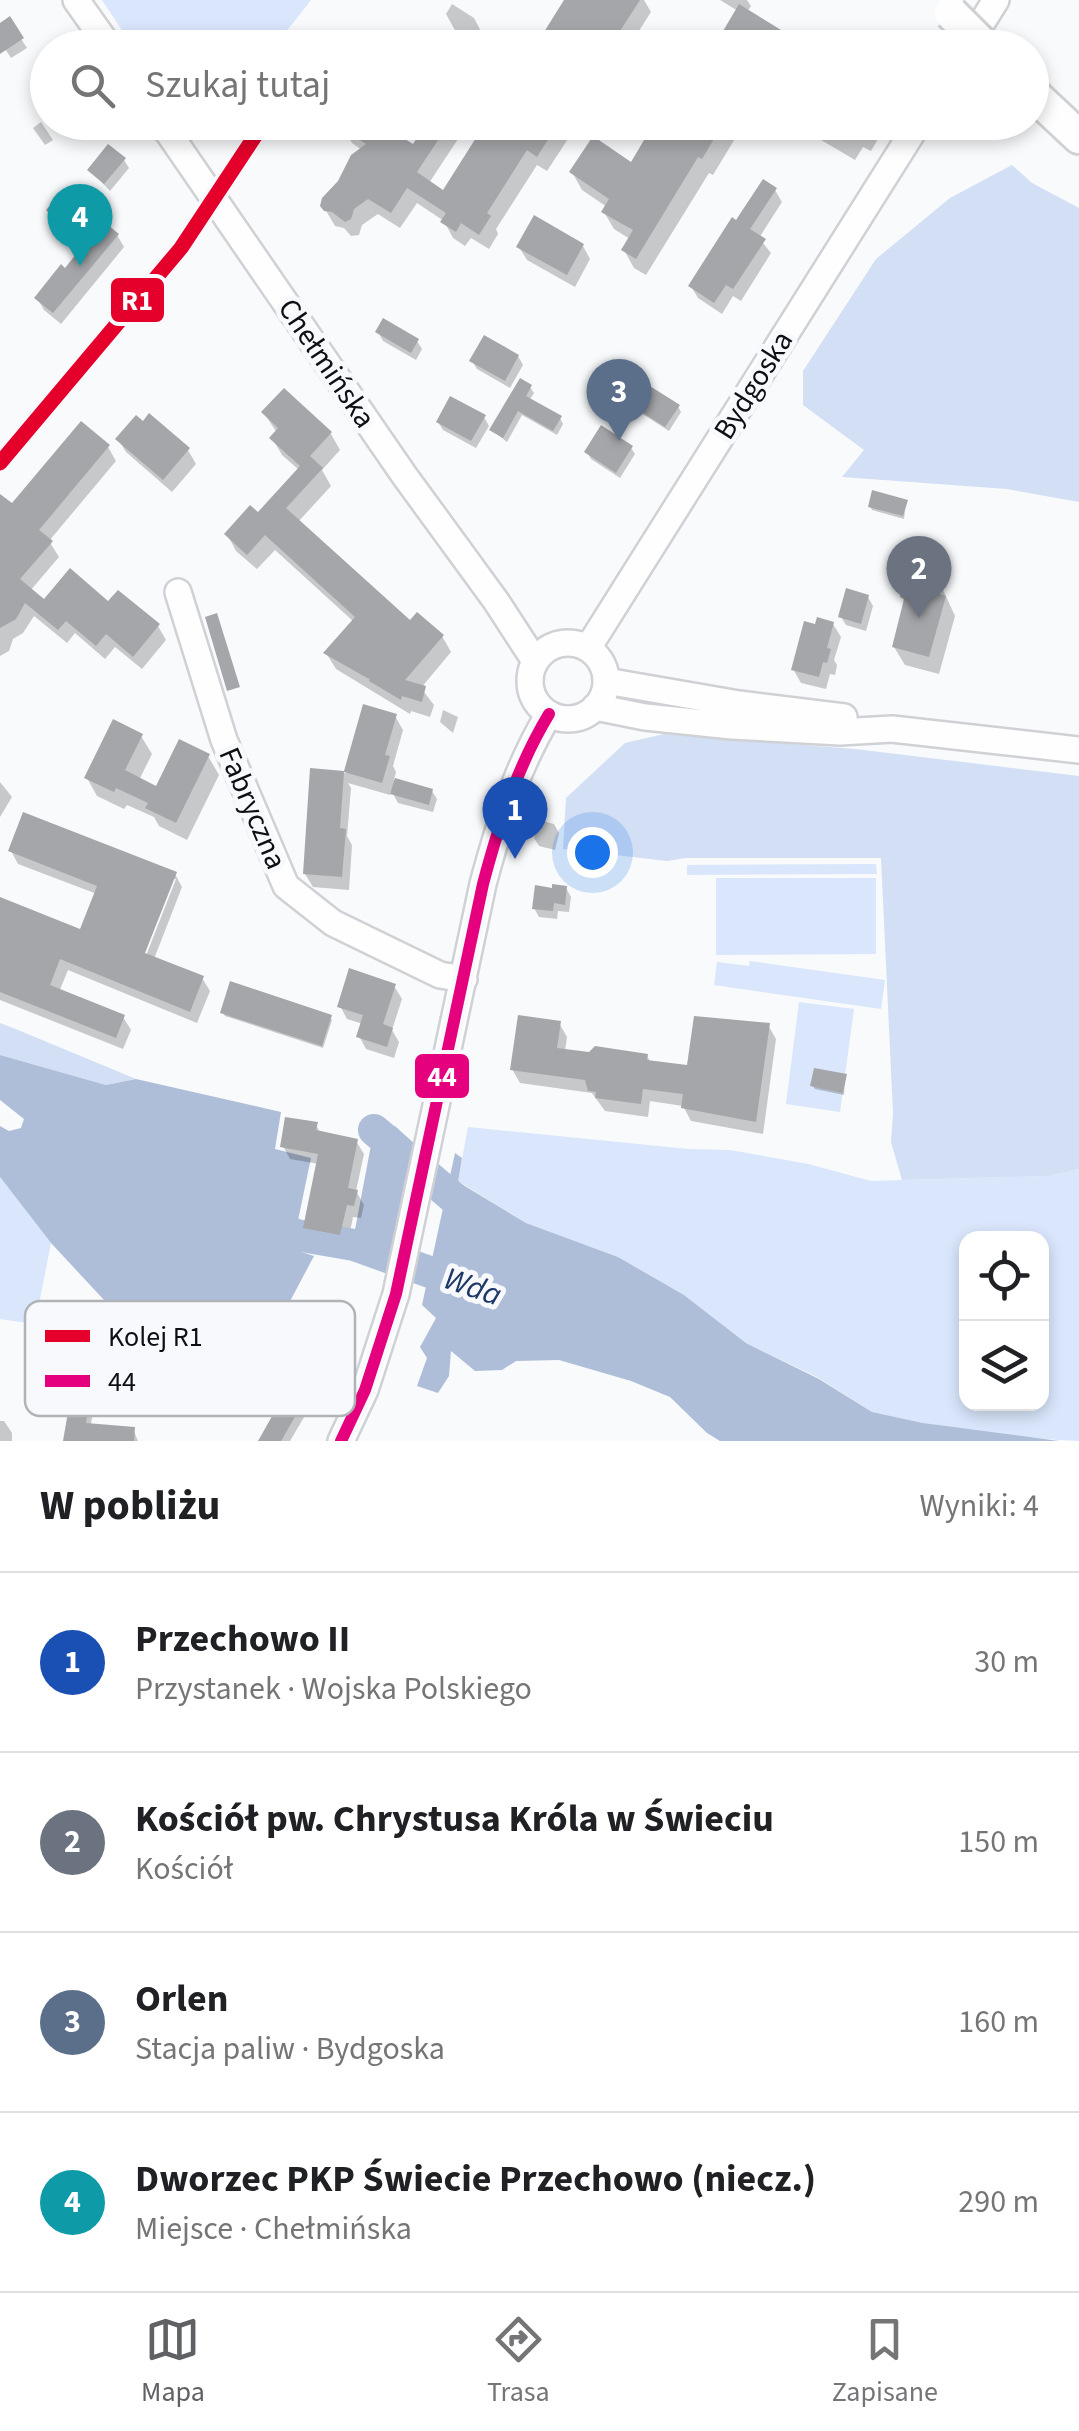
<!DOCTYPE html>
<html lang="pl">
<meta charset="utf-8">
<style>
:root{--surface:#fff;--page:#f2f2f2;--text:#202124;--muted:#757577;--line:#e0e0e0;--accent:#606165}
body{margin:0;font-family:"Source Sans 3",sans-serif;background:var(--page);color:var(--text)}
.controls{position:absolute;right:30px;bottom:30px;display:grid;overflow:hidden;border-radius:20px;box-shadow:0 5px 15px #0003}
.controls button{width:90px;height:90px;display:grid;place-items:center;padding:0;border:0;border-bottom:2px solid var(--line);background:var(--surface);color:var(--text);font:50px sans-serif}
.you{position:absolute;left:592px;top:852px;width:35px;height:35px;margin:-25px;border:8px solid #fff;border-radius:50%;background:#1a73e8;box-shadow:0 0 0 15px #1a73e833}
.badge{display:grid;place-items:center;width:65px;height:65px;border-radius:50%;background:var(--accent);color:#fff;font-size:32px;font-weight:700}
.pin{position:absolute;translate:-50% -82px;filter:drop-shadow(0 2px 5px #0008)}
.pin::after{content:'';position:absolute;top:52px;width:35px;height:30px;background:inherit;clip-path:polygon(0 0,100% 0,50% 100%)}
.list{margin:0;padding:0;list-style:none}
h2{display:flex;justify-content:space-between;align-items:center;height:130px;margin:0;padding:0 40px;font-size:42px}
h2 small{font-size:32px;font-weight:400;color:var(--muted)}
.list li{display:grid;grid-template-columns:65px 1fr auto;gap:30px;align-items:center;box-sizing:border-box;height:180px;padding:0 40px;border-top:2px solid var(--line)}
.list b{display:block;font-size:38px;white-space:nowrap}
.list p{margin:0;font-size:32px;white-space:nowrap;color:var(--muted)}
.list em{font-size:32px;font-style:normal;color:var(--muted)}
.icon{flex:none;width:55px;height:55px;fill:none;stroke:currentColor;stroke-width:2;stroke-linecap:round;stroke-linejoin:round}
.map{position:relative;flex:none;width:1079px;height:1441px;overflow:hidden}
.search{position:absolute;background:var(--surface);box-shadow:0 5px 15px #0003;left:30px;right:30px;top:30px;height:110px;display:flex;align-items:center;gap:25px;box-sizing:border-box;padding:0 35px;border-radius:55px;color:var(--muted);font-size:38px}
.sheet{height:850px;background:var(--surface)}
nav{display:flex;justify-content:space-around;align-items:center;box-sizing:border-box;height:140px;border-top:2px solid var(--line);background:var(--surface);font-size:28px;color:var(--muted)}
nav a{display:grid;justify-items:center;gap:5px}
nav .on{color:var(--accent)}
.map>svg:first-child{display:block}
.green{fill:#d9e6fc;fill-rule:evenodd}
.forest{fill:#d2dff5}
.water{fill:#aebed8}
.shadow{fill:#0003;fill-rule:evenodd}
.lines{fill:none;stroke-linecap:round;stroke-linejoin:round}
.river{stroke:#aebed8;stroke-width:32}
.building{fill:#a4a6a9}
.minor-casing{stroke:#d0d1d4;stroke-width:30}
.major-casing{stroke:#d0d1d4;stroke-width:38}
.minor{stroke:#fefeff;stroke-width:25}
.major{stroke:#fefeff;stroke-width:32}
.major-bridge-casing{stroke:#d0d1d4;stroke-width:38;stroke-linecap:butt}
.major-bridge{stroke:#fefeff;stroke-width:32}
.bus-1-casing{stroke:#f7f9fd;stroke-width:20}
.bus-1{stroke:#e5007d;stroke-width:12}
.rail-1-casing{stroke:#f7f9fd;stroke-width:22}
.rail-1{stroke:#e4002b;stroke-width:15}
.labels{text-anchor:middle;stroke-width:10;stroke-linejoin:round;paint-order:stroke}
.street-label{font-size:30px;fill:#0e0f13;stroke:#f7f9fd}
.water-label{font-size:32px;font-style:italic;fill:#1e3867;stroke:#f7f9fd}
.key{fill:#f7f9fd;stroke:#b1b3b7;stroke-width:2.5}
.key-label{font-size:28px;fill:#0e0f13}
.line-badge{stroke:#f7f9fd;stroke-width:4}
.badge-label{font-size:28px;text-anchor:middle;font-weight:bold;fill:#fff}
</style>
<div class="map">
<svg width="1079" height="1441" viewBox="0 0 1079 1441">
<rect width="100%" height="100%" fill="#f8fafc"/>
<path class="green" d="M102,0H311L274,47L134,48Z
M876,864L877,874L687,875V865Z
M716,878H876V954L716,955Z
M750,961L885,980L881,1009L714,985L717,962L749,966Z
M799,1002L854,1009L840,1112L786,1104Z
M468,1127L688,1149L730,1150L808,1164L871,1181L1049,1176L1079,1169V1441L1025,1438L923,1423L872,1412L819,1378L746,1343L684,1295L618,1257L526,1223L458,1181ZM966,1238H1042V1404H966Z
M0,1177L51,1243L35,1324L0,1319Z"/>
<path class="forest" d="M1012,165L1032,183L1079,208V502L1007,489L842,477L864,450L803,405V371L876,259L950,198Z
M664,734L855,749L1079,776V1169L1049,1176L902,1180L891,1142L893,1113L881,858H686L667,861L563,849L566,798L625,743Z
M0,1023L18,1030L136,1079L106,1085L0,1055Z"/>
<path class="water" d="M0,1055L106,1085L136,1079L281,1112L275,1149L311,1158L292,1249L314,1256L279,1322L272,1360L242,1370L144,1343L51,1243L0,1177V1126L9,1131L21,1128L24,1119L0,1100Z
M375,1124L395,1126L412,1142L389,1267L350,1256Z
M455,1153L462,1158L458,1182L526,1223L618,1257L684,1295L746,1343L819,1379L872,1412L923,1423L1059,1441H720L707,1433L670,1397L631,1381L559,1360L516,1361L502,1370L475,1371L451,1351L449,1376L438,1393L417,1386L427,1358L420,1347L436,1318L422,1305Z"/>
<path class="shadow" d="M567,0H644L651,12L628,48H536Z
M720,0H747L751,6L747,12L779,31L788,48H716L738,11Z
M452,4L474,18L484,37L478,46L456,32L446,14Z
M9,20L27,48L11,58L0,41V26Z
M41,122L53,140L45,145L33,128Z
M345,122H389L384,130L413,148L430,122H463L466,127L429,183L444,193L489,122H579L547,171L537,165L496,229L498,234L489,249L471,238L465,246L453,238L444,221L417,203L400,228L378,214L362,225L359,235L351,236L344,228L335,226L325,209L362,150L352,143L342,127Z
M670,122H745L713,175L709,173L646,275L634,268L624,250L630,239L614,229L604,212L607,207L582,190L572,172L632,165L660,139Z
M808,122H888L871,151L863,147L855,160L816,137Z
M124,160L129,168L110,191L90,170Z
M775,190L782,202L759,238L771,253L741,301L733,296L722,314L698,298L691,286Z
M49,210L93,237L117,235L124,247L61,324L44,310L37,298L82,251Z
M583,246L590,259L575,287L527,260L519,247Z
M378,332L417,341L422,349L416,360L383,341Z
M518,356L523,365L510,388L477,369L472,361Z
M530,387L534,393L529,401L560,418L563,424L557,435L522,415L507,442L492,430Z
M591,390L640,396L678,406L681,412L669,431L616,397L609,410L598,403Z
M284,391L331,434L340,450L322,470L331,486L298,522L410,624L442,636L451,652L421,688L434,705L430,717L411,711L410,714L336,669L326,653L354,622L275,550L257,569L236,551L227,534L258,516L299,470L282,455L272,438L277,433L264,413Z
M484,417L489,426L476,448L443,430L438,422Z
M118,439L188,450L196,464L172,492L126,452Z
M108,447L116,461L49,541L59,557L30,591L44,602L109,604L158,626L166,640L142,669L115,647L105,659L75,633L67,643L34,616L23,633L13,639L9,651L0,656V497L12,507Z
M631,448L635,454L620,478L591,459L587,452Z
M906,502L904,519L872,510L870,506Z
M938,579L955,616L939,674L905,665L894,647L906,603L902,597Z
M868,597L873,606L866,631L846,625L841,617Z
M833,624L841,637L834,660L837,665L835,675L830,674L826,689L801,683L793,669L817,627Z
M364,707L395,716L403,730L393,766L396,772L394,780L432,791L437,799L433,812L398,803L391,790L390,795L348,783L351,788L347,836L352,845L349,890L313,887L305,874L313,771L346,773Z
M443,710L458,717L453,733L440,722Z
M141,736L152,754L139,780L157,789L208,756L219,775L187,840L159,826L154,817L127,805L124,809L97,796L87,778Z
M0,782L12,797L0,817Z
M539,820L554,824L559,833L555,850L539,846L534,838Z
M11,851L175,874L182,887L154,959L202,978L210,991L197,1023L68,970L59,992L123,1017L131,1030L123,1049L0,1000V900L82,932L97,894L18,864ZM171,879H176L142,966L138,964Z
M566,888L571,897L569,912L558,911L557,919L539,917L534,908Z
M394,986L402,999L392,1030L399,1042L394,1058L366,1049L359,1036L363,1024L347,1019L340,1006Z
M223,1012L330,1017L332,1020L323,1048L225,1016Z
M559,1023L567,1037L565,1051L647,1056L651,1063L689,1068L768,1025L776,1039L763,1134L691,1121L683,1106L650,1101L648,1117L605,1111L592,1093L520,1083L512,1069Z
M845,1076L844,1095L815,1089L813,1086Z
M316,1125L321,1134L356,1141L364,1154L356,1191L364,1205L361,1218L353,1217L347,1247L313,1240L305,1227L319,1164L290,1159L283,1146Z
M92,1376L97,1385L91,1424L133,1429L138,1441H66Z
M308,1393L313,1402L290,1441H261L276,1415L264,1409L259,1400L282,1394Z
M0,1421H4L12,1433V1441H0Z"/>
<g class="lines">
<path class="river" d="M374,1130L463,1206L472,1227
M255,1217L296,1235L354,1245L469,1286"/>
</g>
<path class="building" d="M564,0H640L609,48H534Z
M739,4L781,30L770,48H713Z
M10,16L24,38L0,54V23Z
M333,122H378L413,144L427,122H450L417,172L443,190L486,122H559L537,157L527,150L487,213L491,216L479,235L461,223L456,232L440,222L446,213L407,188L391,213L368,199L354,209L351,219L345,222L332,212L324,211L320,206L322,198L338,181L351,155L366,144Z
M667,122H724L702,159L698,157L636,259L621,250L633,230L601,212L609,199L569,172L593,136L631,162L650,130L659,136Z
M108,144L126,158L104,184L87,170Z
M763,179L777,188L750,229L766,239L733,289L726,285L714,303L688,286L732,217L736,220Z
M56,199L93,234L103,221L119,234L53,313L34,298L61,264L65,268L81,248L46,210Z
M534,215L584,244L567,275L516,247Z
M383,318L419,339L411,353L375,332Z
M484,335L519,355L505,381L469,361Z
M607,373L639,393L645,383L680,405L665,427L613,394L605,406L592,397L594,394L588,390L598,375L604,379Z
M520,378L532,385L526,396L562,416L553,431L518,411L503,438L489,430Z
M284,388L332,432L310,456L323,468L286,508L410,620L417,612L444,635L405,680L426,686L422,702L402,696L401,700L369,681L370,677L369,679L323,653L355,617L265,535L247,555L224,534L250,505L258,512L300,466L269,438L278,428L261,412Z
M450,396L486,415L471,441L436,422Z
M149,413L190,448L163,480L115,439L136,415L143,421Z
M81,421L110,445L39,530L53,541L20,579L44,599L70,568L108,601L118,590L160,624L133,657L106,634L96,646L66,621L58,630L25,603L16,619L0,628V494L12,503Z
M601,425L633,446L616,473L584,452Z
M872,490L908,500L903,516L868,507Z
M907,569L940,577L936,593L946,596L929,657L892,647L904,599L900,597Z
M846,588L869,595L861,624L838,617Z
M217,613L240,687L227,691L205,617Z
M817,617L834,622L827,648L831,649L827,663L823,662L819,677L791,670L804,621L815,624Z
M363,704L397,714L385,755L390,756L382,783L344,772L340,828L346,829L342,877L303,874L310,768L344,771Z
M113,719L143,734L125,770L156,786L179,739L210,754L176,823L145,808L148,803L116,788L114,792L84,778Z
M395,778L433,789L429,805L390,794Z
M23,812L177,872L145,953L204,976L190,1012L60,959L50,985L125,1015L116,1038L0,992V897L80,929L97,886L8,851Z
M552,884L567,886L565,905L554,903L553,911L532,909L535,885L552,888Z
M349,968L396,984L383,1024L393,1028L387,1047L356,1037L363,1015L337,1007Z
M230,981L332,1015L322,1046L220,1013Z
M518,1015L561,1021L557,1048L589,1052L595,1046L648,1054L647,1060L687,1065L694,1016L770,1023L756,1122L681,1108L683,1094L643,1089L641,1104L595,1098L596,1092L588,1091L585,1080L510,1070Z
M814,1068L847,1074L843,1093L810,1086Z
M285,1117L318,1122L316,1130L358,1139L348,1188L358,1190L354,1206L347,1205L340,1235L303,1228L318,1154L280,1147Z
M75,1371L94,1374L86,1423L135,1427L134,1441H63Z
M288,1379L310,1391L281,1441H258L275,1411L256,1400L266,1382L281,1391Z"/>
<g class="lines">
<g class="minor-casing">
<path id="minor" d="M76,0L110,48
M966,48L996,0
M161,122L404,475L496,601L535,661
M178,592L224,740L286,886L333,923L440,975L464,979
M530 681a38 38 0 1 1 76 0a38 38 0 1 1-76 0Z
M588,648L919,122
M606,681L739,704L844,717
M595,707L645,717L732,726L840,732L892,729L1079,750
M341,1441L365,1390L396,1294L483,884C499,824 517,767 549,714"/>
</g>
<g class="major-casing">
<path id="major" d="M1032,93L1079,137"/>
</g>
<use href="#minor" class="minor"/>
<use href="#major" class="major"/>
<g class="major-bridge-casing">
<path id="major-bridge" d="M951,13L986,48"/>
</g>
<use href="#major-bridge" class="major-bridge"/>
<g class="bus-1-casing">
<path id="bus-1" d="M341,1441L365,1390L396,1294L483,884C499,824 517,767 549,714"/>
</g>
<use href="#bus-1" class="bus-1"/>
<g class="rail-1-casing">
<path id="rail-1" d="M0,463L181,248L261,127"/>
</g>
<use href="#rail-1" class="rail-1"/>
</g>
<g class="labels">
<g class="street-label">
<text transform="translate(327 363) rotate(56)" y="10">Chełmińska</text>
<text transform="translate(753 385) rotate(-58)" y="10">Bydgoska</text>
<text transform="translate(253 808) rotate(67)" y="10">Fabryczna</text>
</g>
<g class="water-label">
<text transform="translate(473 1286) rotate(19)" y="11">Wda</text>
</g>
</g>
<rect x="25" y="1301" width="330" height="115" rx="15" class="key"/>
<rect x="45" y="1330" width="45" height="12" fill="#e4002b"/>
<rect x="45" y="1375" width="45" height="12" fill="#e5007d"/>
<g class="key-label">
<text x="108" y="1346">Kolej R1</text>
<text x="108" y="1391">44</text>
</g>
<g class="line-badge">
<rect x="109" y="276" width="57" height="48" rx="10" fill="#e4002b"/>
<rect x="413" y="1052" width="58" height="48" rx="10" fill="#e5007d"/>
</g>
<g class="badge-label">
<text x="137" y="310">R1</text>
<text x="442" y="1086">44</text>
</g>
</svg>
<div class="controls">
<button><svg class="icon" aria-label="locate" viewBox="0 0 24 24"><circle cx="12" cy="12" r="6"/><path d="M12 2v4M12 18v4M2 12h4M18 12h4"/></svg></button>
<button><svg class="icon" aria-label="layers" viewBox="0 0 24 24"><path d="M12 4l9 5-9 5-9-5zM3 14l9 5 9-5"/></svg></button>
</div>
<div class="you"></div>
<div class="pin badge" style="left:515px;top:859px;background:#1a4fb4">1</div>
<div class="pin badge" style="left:919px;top:618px;background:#6b7280">2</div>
<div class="pin badge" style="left:619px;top:441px;background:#5c6f8a">3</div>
<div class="pin badge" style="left:80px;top:266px;background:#0f9aa8">4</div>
<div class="search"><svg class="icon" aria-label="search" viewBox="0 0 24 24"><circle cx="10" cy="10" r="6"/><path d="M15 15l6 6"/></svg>Szukaj tutaj</div>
</div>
<section class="sheet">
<h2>W pobliżu<small>Wyniki: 4</small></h2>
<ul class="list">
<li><span class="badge" style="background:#1a4fb4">1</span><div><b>Przechowo II</b><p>Przystanek · Wojska Polskiego</p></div><em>30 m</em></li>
<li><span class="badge" style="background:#6b7280">2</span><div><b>Kościół pw. Chrystusa Króla w Świeciu</b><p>Kościół</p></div><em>150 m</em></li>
<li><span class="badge" style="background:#5c6f8a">3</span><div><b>Orlen</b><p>Stacja paliw · Bydgoska</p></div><em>160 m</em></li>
<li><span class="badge" style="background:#0f9aa8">4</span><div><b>Dworzec PKP Świecie Przechowo (niecz.)</b><p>Miejsce · Chełmińska</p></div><em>290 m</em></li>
</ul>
</section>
<nav>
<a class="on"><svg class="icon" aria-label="map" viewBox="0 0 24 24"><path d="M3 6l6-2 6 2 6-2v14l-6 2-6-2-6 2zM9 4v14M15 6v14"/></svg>Mapa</a>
<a><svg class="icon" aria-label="directions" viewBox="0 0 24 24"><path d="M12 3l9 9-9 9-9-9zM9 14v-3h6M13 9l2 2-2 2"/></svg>Trasa</a>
<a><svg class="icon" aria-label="saved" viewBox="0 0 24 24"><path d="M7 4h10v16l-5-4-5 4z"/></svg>Zapisane</a>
</nav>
